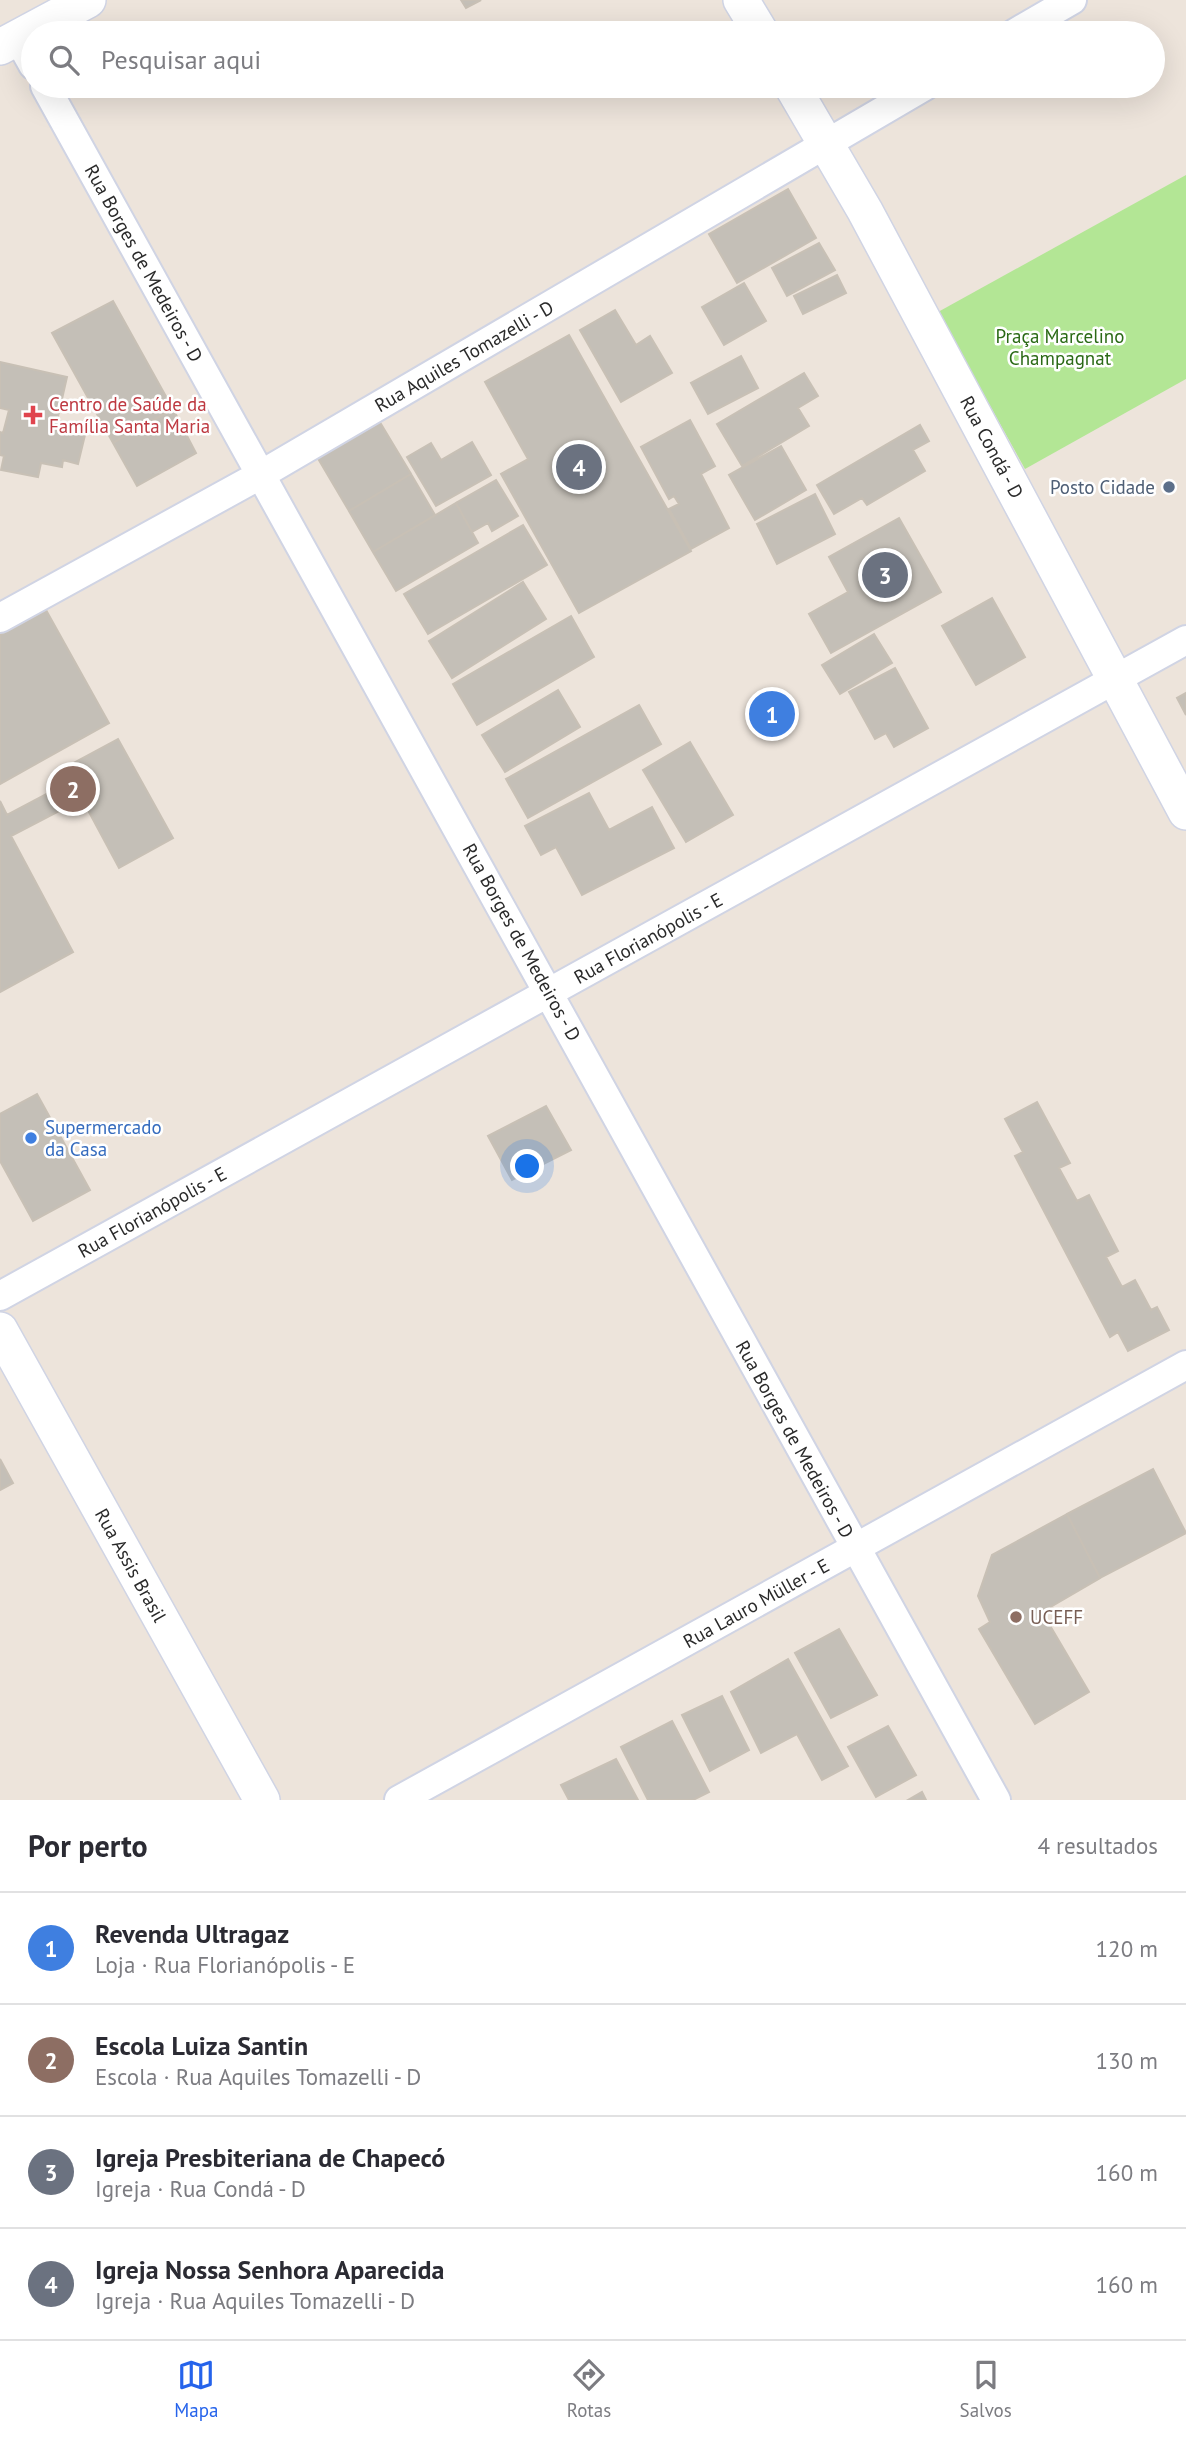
<!DOCTYPE html>
<html lang="pt">
<meta charset="utf-8">
<style>
:root{--surface:#fff;--page:#f2f2f3;--text:#2b2b33;--muted:#7c7c81;--line:#e1e1e2;--accent:#2563eb}
body{margin:0;font-family:"PT Sans",sans-serif;background:var(--page);color:var(--text)}
.you{position:absolute;left:528px;top:1167px;width:24px;height:24px;margin:-18px;border:5px solid #fff;border-radius:50%;background:#1a73e8;box-shadow:0 0 0 10px #1a73e833}
.badge{display:grid;place-items:center;width:46px;height:46px;border-radius:50%;background:var(--accent);color:#fff;font-size:23px;font-weight:700}
.pin{position:absolute;translate:-50% -50%;border:4px solid #fff;box-shadow:0 2px 7px #0006}
.list{margin:0;padding:0;list-style:none}
h2{display:flex;justify-content:space-between;align-items:center;height:91px;margin:0;padding:0 28px;font-size:30px}
h2 small{font-size:23px;font-weight:400;color:var(--muted)}
.list li{display:grid;grid-template-columns:46px 1fr auto;gap:21px;align-items:center;box-sizing:border-box;height:112px;padding:0 28px;border-top:2px solid var(--line)}
.list b{display:block;font-size:26px;white-space:nowrap}
.list p{margin:0;font-size:23px;white-space:nowrap;color:var(--muted)}
.list em{font-size:23px;font-style:normal;color:var(--muted)}
.icon{flex:none;width:38px;height:38px;fill:none;stroke:currentColor;stroke-width:2;stroke-linecap:round;stroke-linejoin:round}
.map{position:relative;flex:none;width:1186px;height:1800px;overflow:hidden}
.search{position:absolute;background:var(--surface);box-shadow:0 7px 28px #0002;left:21px;right:21px;top:21px;height:77px;display:flex;align-items:center;gap:18px;box-sizing:border-box;padding:0 24px;border-radius:38px;color:var(--muted);font-size:26px}
.sheet{height:539px;background:var(--surface)}
nav{display:flex;justify-content:space-around;align-items:center;box-sizing:border-box;height:98px;border-top:2px solid var(--line);background:var(--surface);font-size:19px;color:var(--muted)}
nav a{display:grid;justify-items:center;gap:4px}
nav .on{color:var(--accent)}
.map>svg:first-child{display:block}
.green{fill:#b3e695}
.building{fill:#c4bfb7;stroke:#c8c0b5;stroke-width:2}
.lines{fill:none;stroke-linecap:round;stroke-linejoin:round}
.minor-casing{stroke:#d0d4e4;stroke-width:32}
.tertiary-casing{stroke:#d0d4e4;stroke-width:38}
.minor{stroke:#fff;stroke-width:28}
.tertiary{stroke:#fff;stroke-width:35}
.health-dot{fill:#e0444e;stroke:#fff;stroke-width:2.5}
.service-dot{fill:#5c6f8a;stroke:#fff;stroke-width:2.5}
.shop-dot{fill:#3f7fe0;stroke:#fff;stroke-width:2.5}
.education-dot{fill:#8d6e63;stroke:#fff;stroke-width:2.5}
.labels{text-anchor:middle;stroke-width:5;stroke-linejoin:round;paint-order:stroke}
.street-label{font-size:19px;fill:#2a2a2a;stroke:#fff}
.park-label{font-size:19px;fill:#2b6a16;stroke:#fff}
.health-label{font-size:19px;fill:#be3a42;stroke:#fff;text-anchor:start}
.service-label{font-size:19px;fill:#4e5e75;stroke:#fff;text-anchor:end}
.shop-label{font-size:19px;fill:#366cbe;stroke:#fff;text-anchor:start}
.education-label{font-size:19px;fill:#785e54;stroke:#fff;text-anchor:start}
</style>
<div class="map">
<svg width="1186" height="1800" viewBox="0 0 1186 1800">
<rect width="100%" height="100%" fill="#ede4db"/>
<path class="green" d="M1186,175V379L1025,469L938,312Z"/>
<path class="building" d="M461,0H481L466,8Z
M788,189L816,238L737,283L709,234Z
M819,243L835,270L787,296L772,268Z
M837,275L846,293L803,314L794,296Z
M744,283L766,321L724,345L702,307Z
M113,301L173,409L113,443L52,333Z
M615,310L636,345L650,336L672,373L621,402L580,330Z
M569,335L691,551L579,613L501,474L528,459L485,382Z
M741,356L758,388L708,414L691,383Z
M0,362L67,377L57,421L73,424L71,432L85,435L78,464L63,460L62,467L41,463L38,477L1,470L4,456L0,455V432L3,433L9,410L0,408Z
M804,373L818,396L798,408L809,426L742,466L717,424Z
M173,409L196,453L137,486L113,443Z
M378,419L411,474L349,511L316,455Z
M690,420L715,466L701,474L729,528L691,549L669,509L679,504L674,496L669,499L641,447Z
M920,425L929,441L913,450L925,471L867,505L862,498L834,514L817,485Z
M472,442L491,475L436,506L407,457L431,443L441,460Z
M781,446L806,490L755,520L729,475Z
M411,474L435,515L373,552L349,511Z
M496,480L518,516L492,531L488,523L472,532L456,503Z
M815,494L835,534L777,564L757,524Z
M456,503L478,543L396,591L373,552Z
M899,518L941,592L831,653L809,614L848,592L829,557Z
M523,525L547,565L428,634L404,594Z
M523,582L546,619L452,678L429,641Z
M992,598L1025,657L976,685L942,626Z
M46,610L109,723L0,784V635Z
M571,616L594,657L477,725L453,684Z
M874,634L892,663L840,694L822,665Z
M895,668L928,728L894,747L886,733L875,739L849,692Z
M558,690L580,727L505,772L482,735Z
M1186,693V715L1177,698Z
M639,705L661,744L528,818L506,779Z
M118,739L173,838L119,868L82,799L11,836L73,952L0,992V801L7,815L75,779L68,766Z
M690,742L733,815L686,842L643,770Z
M589,793L609,830L652,807L674,848L582,895L556,847L541,855L525,826Z
M37,1094L90,1190L33,1221L0,1161V1114Z
M1037,1102L1070,1163L1059,1168L1077,1201L1089,1195L1118,1251L1106,1257L1122,1287L1135,1280L1151,1310L1157,1307L1169,1330L1128,1351L1118,1332L1110,1337L1015,1156L1023,1152L1005,1119Z
M546,1106L571,1150L512,1180L488,1136Z
M0,1459L13,1483L0,1490Z
M1153,1469L1186,1533L1100,1578L1067,1514Z
M1067,1514L1100,1578L1042,1612L1089,1692L1035,1724L979,1629L990,1622L978,1596L992,1555Z
M839,1629L877,1695L831,1718L795,1653Z
M788,1659L848,1766L822,1780L797,1734L761,1753L731,1692Z
M722,1696L749,1750L710,1771L682,1715Z
M672,1721L709,1792L693,1800H648L621,1747Z
M888,1726L916,1775L876,1797L848,1747Z
M616,1759L638,1800H569L561,1785Z
M922,1792L926,1800H908Z"/>
<g class="lines">
<g class="minor-casing">
<path id="minor" d="M1015,33L1072,0
M18,38L33,65
M45,86L996,1800
M0,618L262,474L925,86
M0,1296L1186,640
M399,1800L1186,1365"/>
</g>
<g class="tertiary-casing">
<path id="tertiary" d="M741,0L761,33
M0,47L88,0
M792,86L865,211L1186,812
M0,1330L262,1800"/>
</g>
<use href="#minor" class="minor"/>
<use href="#tertiary" class="tertiary"/>
</g>
<path class="health-dot" d="M29.5 404.5h7v7h7v7h-7v7h-7v-7h-7v-7h7z"/>
<circle class="service-dot" cx="1169" cy="487" r="7"/>
<circle class="shop-dot" cx="31" cy="1138" r="7"/>
<circle class="education-dot" cx="1016" cy="1617" r="7"/>
<g class="labels">
<g class="street-label">
<text transform="translate(144 263) rotate(61)" y="7">Rua Borges de Medeiros - D</text>
<text transform="translate(464 356) rotate(-30)" y="7">Rua Aquiles Tomazelli - D</text>
<text transform="translate(992 447) rotate(62)" y="7">Rua Condá - D</text>
<text transform="translate(648 938) rotate(-29)" y="7">Rua Florianópolis - E</text>
<text transform="translate(522 942) rotate(61)" y="7">Rua Borges de Medeiros - D</text>
<text transform="translate(152 1212) rotate(-29)" y="7">Rua Florianópolis - E</text>
<text transform="translate(795 1439) rotate(61)" y="7">Rua Borges de Medeiros - D</text>
<text transform="translate(131 1565) rotate(61)" y="7">Rua Assis Brasil</text>
<text transform="translate(756 1603) rotate(-29)" y="7">Rua Lauro Müller - E</text>
</g>
<g class="park-label">
<text x="1060" y="343">Praça Marcelino<tspan x="1060" dy="22">Champagnat</tspan></text>
</g>
<g class="health-label">
<text x="49" y="411">Centro de Saúde da<tspan x="49" dy="22">Família Santa Maria</tspan></text>
</g>
<g class="service-label">
<text x="1155" y="494">Posto Cidade</text>
</g>
<g class="shop-label">
<text x="45" y="1134">Supermercado<tspan x="45" dy="22">da Casa</tspan></text>
</g>
<g class="education-label">
<text x="1030" y="1624">UCEFF</text>
</g>
</g>
</svg>
<div class="you"></div>
<div class="pin badge" style="left:772px;top:714px;background:#3f7fe0">1</div>
<div class="pin badge" style="left:73px;top:789px;background:#8d6e63">2</div>
<div class="pin badge" style="left:885px;top:575px;background:#6b7280">3</div>
<div class="pin badge" style="left:579px;top:467px;background:#6b7280">4</div>
<div class="search"><svg class="icon" aria-label="search" viewBox="0 0 24 24"><circle cx="10" cy="10" r="6"/><path d="M15 15l6 6"/></svg>Pesquisar aqui</div>
</div>
<section class="sheet">
<h2>Por perto<small>4 resultados</small></h2>
<ul class="list">
<li><span class="badge" style="background:#3f7fe0">1</span><div><b>Revenda Ultragaz</b><p>Loja · Rua Florianópolis - E</p></div><em>120 m</em></li>
<li><span class="badge" style="background:#8d6e63">2</span><div><b>Escola Luiza Santin</b><p>Escola · Rua Aquiles Tomazelli - D</p></div><em>130 m</em></li>
<li><span class="badge" style="background:#6b7280">3</span><div><b>Igreja Presbiteriana de Chapecó</b><p>Igreja · Rua Condá - D</p></div><em>160 m</em></li>
<li><span class="badge" style="background:#6b7280">4</span><div><b>Igreja Nossa Senhora Aparecida</b><p>Igreja · Rua Aquiles Tomazelli - D</p></div><em>160 m</em></li>
</ul>
</section>
<nav>
<a class="on"><svg class="icon" aria-label="map" viewBox="0 0 24 24"><path d="M3 6l6-2 6 2 6-2v14l-6 2-6-2-6 2zM9 4v14M15 6v14"/></svg>Mapa</a>
<a><svg class="icon" aria-label="directions" viewBox="0 0 24 24"><path d="M12 3l9 9-9 9-9-9zM9 14v-3h6M13 9l2 2-2 2"/></svg>Rotas</a>
<a><svg class="icon" aria-label="saved" viewBox="0 0 24 24"><path d="M7 4h10v16l-5-4-5 4z"/></svg>Salvos</a>
</nav>
